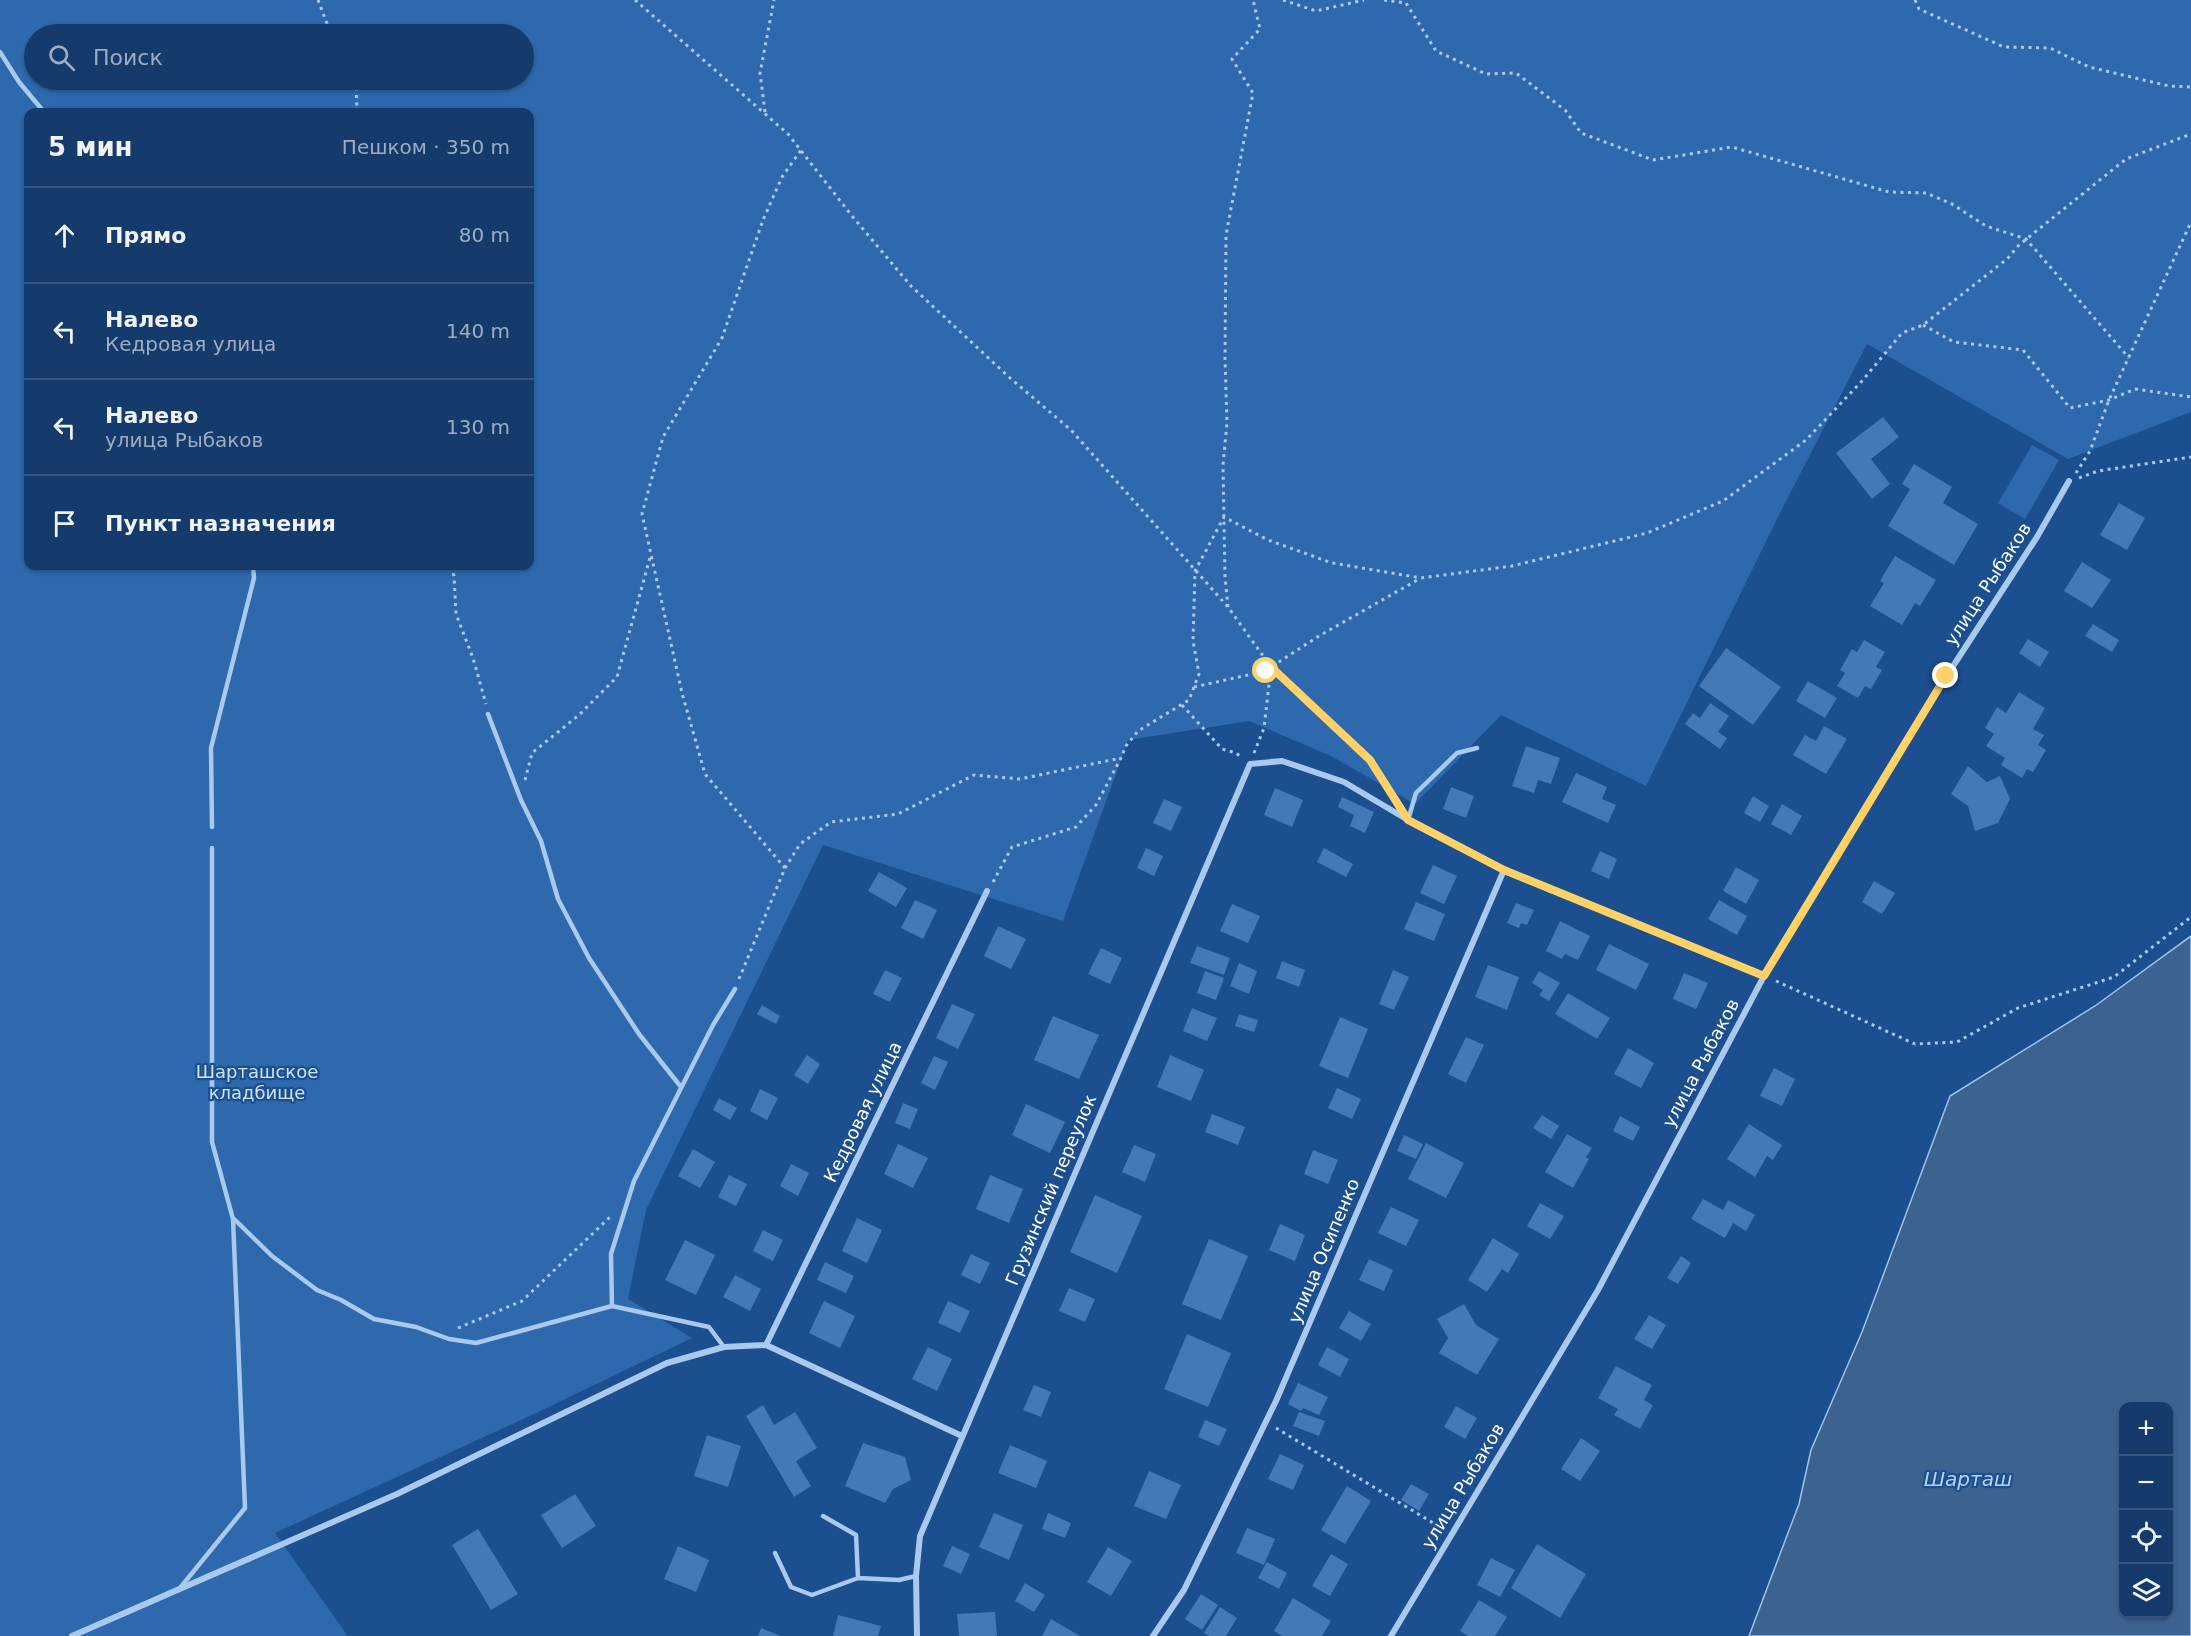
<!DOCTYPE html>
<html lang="ru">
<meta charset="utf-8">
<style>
:root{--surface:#143b6b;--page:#214673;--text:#f1f3f6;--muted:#9dadc1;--line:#33557e}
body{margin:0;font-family:"DejaVu Sans",sans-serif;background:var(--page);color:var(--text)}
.controls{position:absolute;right:18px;bottom:18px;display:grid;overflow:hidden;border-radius:12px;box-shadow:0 2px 4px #0004}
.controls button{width:54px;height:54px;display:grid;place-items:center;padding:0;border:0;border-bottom:2px solid var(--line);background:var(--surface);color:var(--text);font:30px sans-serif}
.stop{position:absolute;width:18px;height:18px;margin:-14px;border:4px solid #ffd166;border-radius:50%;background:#fff}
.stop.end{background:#ffd166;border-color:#fff;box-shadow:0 2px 6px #0008}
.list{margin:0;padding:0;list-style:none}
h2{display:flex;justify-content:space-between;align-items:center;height:78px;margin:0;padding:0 24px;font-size:26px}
h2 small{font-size:20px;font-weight:400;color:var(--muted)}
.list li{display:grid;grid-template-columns:39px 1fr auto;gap:18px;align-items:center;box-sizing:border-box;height:96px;padding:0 24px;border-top:2px solid var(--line)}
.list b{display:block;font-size:22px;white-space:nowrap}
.list p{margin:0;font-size:20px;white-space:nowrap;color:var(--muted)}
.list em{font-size:20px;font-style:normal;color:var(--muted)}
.icon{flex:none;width:33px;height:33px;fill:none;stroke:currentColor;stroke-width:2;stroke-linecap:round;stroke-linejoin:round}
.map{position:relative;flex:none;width:2191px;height:1636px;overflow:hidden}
.search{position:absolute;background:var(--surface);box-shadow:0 2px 4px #0004;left:24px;top:24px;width:510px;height:66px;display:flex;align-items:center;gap:15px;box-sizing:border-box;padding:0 21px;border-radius:33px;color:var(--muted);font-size:22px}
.panel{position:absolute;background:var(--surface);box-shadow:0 2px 4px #0004;left:24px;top:108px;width:510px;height:462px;border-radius:12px}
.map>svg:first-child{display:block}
.green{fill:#2e69ad;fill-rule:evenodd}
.water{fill:#3c6290;stroke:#9cc4f0;stroke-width:1.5;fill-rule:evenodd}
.building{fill:#4478b7}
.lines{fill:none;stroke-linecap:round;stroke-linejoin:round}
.path{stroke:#a9c9ee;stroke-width:3;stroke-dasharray:3 4.5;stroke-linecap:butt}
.service{stroke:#a9c9ee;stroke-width:4.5}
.minor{stroke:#a9c9ee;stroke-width:6}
.route{stroke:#ffd166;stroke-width:8}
.labels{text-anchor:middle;stroke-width:4.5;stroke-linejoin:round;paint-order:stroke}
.street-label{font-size:18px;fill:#fff;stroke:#1b4f8f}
.park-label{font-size:18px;fill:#cfe3fa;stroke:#1b4f8f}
.water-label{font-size:20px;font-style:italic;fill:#b5d3f5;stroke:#1b4f8f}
</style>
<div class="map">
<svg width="2191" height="1636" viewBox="0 0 2191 1636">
<rect width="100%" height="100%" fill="#1b4f8f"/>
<path class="green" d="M0,0H2191V412L2068,459L1867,344L1780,513L1646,786L1501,715L1415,804L1331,756L1249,721L1128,740L1063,921L823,845L646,1210L628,1299L692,1338L534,1414L275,1533L347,1635L346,1636H0ZM34,34H524V80H34ZM28,112H530V566H28Z
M2032,445L2059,460L2025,519L1998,503Z"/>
<path class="water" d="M2191,936V1636H1749L1799,1504L1811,1450L1862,1332L1950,1096L2095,1006ZM2124,1406H2168V1614H2124Z"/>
<path class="building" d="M1883,417L1899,437L1871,459L1890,484L1872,499L1836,453Z
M1914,464L1952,487L1943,503L1978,524L1954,565L1888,526L1910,489L1902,484Z
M2119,503L2145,518L2127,550L2100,535Z
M1895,556L1936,580L1920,606L1915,603L1902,625L1870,606L1884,583L1880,581Z
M2082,562L2111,580L2092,608L2064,591Z
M2093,624L2119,640L2112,652L2085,636Z
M2028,639L2049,652L2040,667L2019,653Z
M1864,640L1885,652L1876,667L1882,670L1871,689L1865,686L1858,698L1837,686L1845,673L1840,670L1852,649L1857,652Z
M1726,648L1781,687L1753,725L1699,686Z
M1808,681L1837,698L1825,718L1796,701Z
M2019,692L2045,708L2033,729L2044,735L2038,745L2046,750L2033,772L2027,769L2022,778L2001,765L2005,758L1986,746L1994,734L1985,728L1997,707L2006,713Z
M1710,703L1729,716L1718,732L1727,738L1720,749L1685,724L1693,713L1700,718Z
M1824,726L1847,739L1826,774L1793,755L1805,735L1816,741Z
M1526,746L1560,758L1551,784L1538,780L1534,793L1512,786Z
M1968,766L1987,782L2000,776L2010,799L1998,823L1975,831L1968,806L1951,794Z
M1576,773L1607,787L1602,799L1616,805L1608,823L1562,802Z
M1451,787L1474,796L1466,818L1443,809Z
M1275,788L1303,800L1292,827L1264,815Z
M1753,796L1769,806L1760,822L1744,813Z
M1342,797L1374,812L1365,833L1350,826L1354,815L1338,807Z
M1164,799L1182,807L1171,831L1153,823Z
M1782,804L1802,816L1791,835L1771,824Z
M1146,848L1163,856L1154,876L1137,868Z
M1324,848L1353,864L1346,877L1317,862Z
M1600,851L1617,859L1609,879L1591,871Z
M1433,865L1457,876L1444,904L1420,893Z
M1736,867L1759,880L1746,904L1723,891Z
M879,872L907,888L896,907L868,891Z
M1874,881L1895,893L1882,914L1862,902Z
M915,900L937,910L923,939L901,928Z
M1719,900L1747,916L1737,935L1708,919Z
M1416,902L1445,914L1434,941L1404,929Z
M1516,903L1534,910L1527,925L1521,923L1519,928L1507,923Z
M1232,904L1260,916L1248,943L1220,931Z
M1560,921L1590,936L1578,960L1565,954L1562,959L1546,951Z
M998,926L1026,939L1011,969L984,956Z
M1609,944L1649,964L1636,990L1596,970Z
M1197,946L1230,958L1224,975L1190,963Z
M1101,948L1122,958L1110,984L1088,974Z
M1282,961L1305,970L1299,987L1276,978Z
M1239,963L1257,971L1249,994L1230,986Z
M1488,965L1519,977L1507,1010L1475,997Z
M885,970L902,978L890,1002L873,994Z
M1393,970L1409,977L1394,1010L1379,1004Z
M1205,971L1224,978L1216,1000L1197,993Z
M1539,971L1560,983L1549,1001L1539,995L1543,990L1532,983Z
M1684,973L1708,983L1696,1009L1673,999Z
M1568,993L1610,1018L1597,1039L1555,1014Z
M952,1004L975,1014L958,1049L936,1038Z
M762,1005L780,1016L776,1024L757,1014Z
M1192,1008L1217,1018L1207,1041L1183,1031Z
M1239,1014L1258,1020L1254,1032L1235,1026Z
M1053,1016L1099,1035L1079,1079L1034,1060Z
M1340,1017L1368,1029L1348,1078L1319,1066Z
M1466,1037L1484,1045L1466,1083L1448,1074Z
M1628,1048L1654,1063L1641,1088L1614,1074Z
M807,1055L820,1064L808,1084L794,1075Z
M1170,1055L1204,1070L1191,1101L1157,1087Z
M934,1056L948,1062L935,1090L921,1083Z
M1774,1068L1795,1079L1782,1106L1760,1096Z
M1337,1088L1361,1099L1352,1119L1328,1108Z
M760,1089L778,1098L767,1120L750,1111Z
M719,1098L737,1108L730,1120L713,1110Z
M903,1103L918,1109L910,1129L895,1123Z
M1026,1104L1065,1122L1050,1153L1012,1135Z
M1212,1114L1245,1127L1238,1145L1205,1132Z
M1542,1115L1559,1126L1551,1139L1533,1128Z
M1620,1116L1640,1127L1633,1141L1613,1131Z
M1749,1124L1782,1145L1773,1160L1767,1156L1755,1177L1727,1159Z
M1567,1134L1592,1148L1586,1157L1589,1159L1573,1188L1545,1172Z
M1404,1135L1423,1144L1416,1159L1397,1151Z
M1426,1143L1464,1163L1446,1198L1408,1179Z
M898,1144L928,1158L913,1188L884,1174Z
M1134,1145L1156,1154L1145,1182L1122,1172Z
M693,1149L715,1162L700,1188L678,1176Z
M1313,1150L1338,1160L1328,1184L1304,1174Z
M791,1164L809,1173L798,1196L780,1186Z
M729,1175L747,1184L736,1206L718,1197Z
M990,1175L1023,1189L1009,1223L976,1209Z
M1095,1195L1142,1216L1117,1273L1070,1252Z
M1703,1199L1723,1210L1728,1200L1755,1215L1746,1231L1733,1223L1725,1238L1691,1219Z
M1540,1203L1564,1216L1550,1239L1527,1226Z
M1391,1207L1419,1220L1406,1246L1378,1233Z
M857,1218L882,1230L867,1263L842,1251Z
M1280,1224L1305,1235L1295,1261L1269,1250Z
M763,1230L783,1240L773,1261L753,1251Z
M1493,1238L1519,1254L1508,1273L1502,1269L1487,1292L1468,1280Z
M1209,1239L1248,1256L1221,1320L1182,1304Z
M685,1240L715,1255L696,1295L665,1280Z
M971,1254L990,1263L980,1284L961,1275Z
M1681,1256L1691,1263L1678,1284L1667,1278Z
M1369,1259L1393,1270L1384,1291L1359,1280Z
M825,1262L854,1276L846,1293L817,1280Z
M735,1275L761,1289L750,1311L723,1297Z
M1069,1288L1095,1299L1085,1322L1059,1311Z
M824,1301L855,1316L840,1348L809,1333Z
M948,1301L970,1311L960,1333L938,1323Z
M1464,1304L1476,1325L1499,1339L1477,1375L1439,1353L1448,1338L1437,1319Z
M1349,1311L1371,1324L1361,1341L1339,1328Z
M1649,1315L1666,1325L1652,1349L1634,1339Z
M1187,1334L1231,1353L1208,1407L1164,1389Z
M928,1347L952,1359L937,1391L912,1379Z
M1327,1347L1349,1359L1340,1377L1318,1365Z
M1616,1366L1652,1385L1644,1400L1653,1405L1640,1429L1614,1415L1618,1409L1598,1398Z
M1298,1383L1328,1397L1319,1415L1303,1408L1301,1411L1288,1404Z
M1034,1385L1051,1392L1041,1417L1023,1410Z
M763,1405L774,1425L795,1412L817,1448L796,1461L811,1486L794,1497L746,1416Z
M1456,1406L1477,1418L1465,1439L1444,1427Z
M1299,1412L1325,1421L1319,1436L1293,1426Z
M1205,1420L1227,1429L1219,1446L1198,1437Z
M707,1435L741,1446L728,1487L694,1476Z
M1581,1438L1600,1451L1580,1481L1561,1469Z
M863,1443L905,1457L911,1480L893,1489L885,1503L845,1486Z
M1010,1445L1047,1461L1036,1488L998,1473Z
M1280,1454L1304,1465L1293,1490L1268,1479Z
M1149,1471L1181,1485L1166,1519L1134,1506Z
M1411,1484L1429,1494L1419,1511L1401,1500Z
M1347,1486L1371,1501L1345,1544L1321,1530Z
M575,1494L596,1526L562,1548L541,1515Z
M994,1513L1023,1525L1009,1560L979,1547Z
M1048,1513L1071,1523L1065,1538L1042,1529Z
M1247,1528L1275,1539L1264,1565L1236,1553Z
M478,1529L518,1594L491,1610L452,1545Z
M1537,1544L1586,1574L1560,1618L1511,1588Z
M678,1546L709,1560L696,1592L664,1579Z
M952,1546L970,1554L961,1574L943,1566Z
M1108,1547L1132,1561L1111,1596L1087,1582Z
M1331,1554L1348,1564L1330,1596L1312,1586Z
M1491,1558L1515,1570L1500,1597L1477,1585Z
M1267,1562L1287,1573L1279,1589L1258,1578Z
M1025,1583L1045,1595L1034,1612L1015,1601Z
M1201,1594L1218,1605L1202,1630L1185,1619Z
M1293,1598L1331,1621L1322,1636H1282L1274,1631Z
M1479,1600L1507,1617L1495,1636H1468L1460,1631Z
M1220,1607L1237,1618L1226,1636H1209L1204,1633Z
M995,1612L997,1636H959L957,1614Z
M838,1615L881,1626L878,1636H833Z
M1051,1619L1080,1636H1042Z
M761,1628L781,1636H758Z"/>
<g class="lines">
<path class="path" d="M318,0L331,34
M635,0L788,134L852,216L911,286L1010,378L1071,430L1228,607L1271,667L1370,760L1393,796
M1283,0L1316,11L1364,0
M1384,0L1406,3L1436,51L1486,74L1516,73L1565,110L1581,133L1653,160L1732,147L1889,192L1926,193L1952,204L1986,226L2026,239L2129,358
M1915,0L1919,9L2004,47L2050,48L2089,67L2169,86L2191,87
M356,80L357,112
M765,112L760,73L774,0
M1923,325L1954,342L2023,350L2070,408L2109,400L2135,389L2191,397
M2076,473L2090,451L2109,400L2191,222
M2079,478L2098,471L2191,457
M451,566L454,576L456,614L473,658L486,704
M1228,607L1225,577L1223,465L1227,423L1225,359L1226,235L1253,93L1232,59L1260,29L1253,0
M1194,687L1266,671L1271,668
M1182,705L1222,749L1236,753L1241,757
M1254,753L1264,728L1271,667L1319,636L1419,579
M525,780L532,753L579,715L617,677L651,554
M785,868L800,844L831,822L898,814L974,775L1020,779L1121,758
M993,882L1012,847L1076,827L1096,805L1121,758L1126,746L1138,731L1189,700L1199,674L1193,641L1195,571L1224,517L1268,540L1332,563L1421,578L1512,566L1647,533L1723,501L1806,440L1862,381L1902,333L1923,325L2007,259L2019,245L2126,159L2191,134
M739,979L785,868L705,774L682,693L642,514L663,437L722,338L763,220L782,177L801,150
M1776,981L1915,1044L1957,1042L2018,1008L2114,977L2191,917
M458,1328L522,1301L610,1217
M1276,1428L1443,1529"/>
<path class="service" d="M0,52L19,82L44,112
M488,714L521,800L541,841L558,899L589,958L639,1034L681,1087
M1408,820L1416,793L1457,753L1477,748
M212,827L211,748L254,578L253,566
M234,1219L272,1256L317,1290L341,1300L374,1319L416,1327L449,1339L476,1343L612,1306L709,1327L724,1347
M612,1306L611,1254L634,1181L713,1025L735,989
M775,1553L791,1587L812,1595L858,1578L856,1535L823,1516
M858,1578L899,1580L916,1576
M180,1588L245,1508L233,1219L212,1142V848"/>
<path class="minor" d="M766,1345L987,891
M72,1636L397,1494L667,1363L724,1347L766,1345L962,1436
M917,1636L916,1576L920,1536L1250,764L1282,761L1344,782L1408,820L1504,870L1764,976
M1153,1636L1184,1590L1276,1401L1504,870
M1391,1636L1598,1290L1764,976L1946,677L2037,537L2069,481"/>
</g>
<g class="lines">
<path class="route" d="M1266,671L1271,667L1370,760L1408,820L1504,870L1764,976L1946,676"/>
</g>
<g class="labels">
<g class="street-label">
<text transform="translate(1988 584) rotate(-57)" y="6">улица Рыбаков</text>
<text transform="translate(1701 1063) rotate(-62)" y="6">улица Рыбаков</text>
<text transform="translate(863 1112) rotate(-64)" y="6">Кедровая улица</text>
<text transform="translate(1051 1190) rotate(-67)" y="6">Грузинский переулок</text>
<text transform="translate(1324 1251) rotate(-67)" y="6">улица Осипенко</text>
<text transform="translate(1463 1486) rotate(-59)" y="6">улица Рыбаков</text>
</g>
<g class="park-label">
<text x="257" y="1078">Шарташское<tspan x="257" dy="21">кладбище</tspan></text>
</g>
<g class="water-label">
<text x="1968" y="1486">Шарташ</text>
</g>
</g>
</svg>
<div class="controls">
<button>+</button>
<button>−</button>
<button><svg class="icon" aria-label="locate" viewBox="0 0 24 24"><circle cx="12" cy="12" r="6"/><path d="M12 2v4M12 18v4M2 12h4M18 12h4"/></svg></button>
<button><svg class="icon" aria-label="layers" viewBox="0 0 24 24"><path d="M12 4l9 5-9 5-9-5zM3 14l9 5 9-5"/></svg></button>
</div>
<div class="stop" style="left:1266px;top:671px"></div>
<div class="stop end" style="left:1946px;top:676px"></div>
<div class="search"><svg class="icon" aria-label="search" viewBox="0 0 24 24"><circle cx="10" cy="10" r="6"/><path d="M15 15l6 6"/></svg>Поиск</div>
<section class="panel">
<h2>5 мин<small>Пешком · 350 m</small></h2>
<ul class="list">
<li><svg class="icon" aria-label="ahead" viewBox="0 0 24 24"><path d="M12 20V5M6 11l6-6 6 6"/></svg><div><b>Прямо</b></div><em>80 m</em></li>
<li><svg class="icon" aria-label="left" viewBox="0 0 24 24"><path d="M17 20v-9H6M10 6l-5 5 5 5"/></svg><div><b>Налево</b><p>Кедровая улица</p></div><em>140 m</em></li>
<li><svg class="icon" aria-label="left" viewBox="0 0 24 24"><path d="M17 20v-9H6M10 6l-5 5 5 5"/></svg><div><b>Налево</b><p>улица Рыбаков</p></div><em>130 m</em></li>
<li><svg class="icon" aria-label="arrive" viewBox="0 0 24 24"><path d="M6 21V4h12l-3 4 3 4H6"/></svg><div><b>Пункт назначения</b></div></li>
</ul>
</section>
</div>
